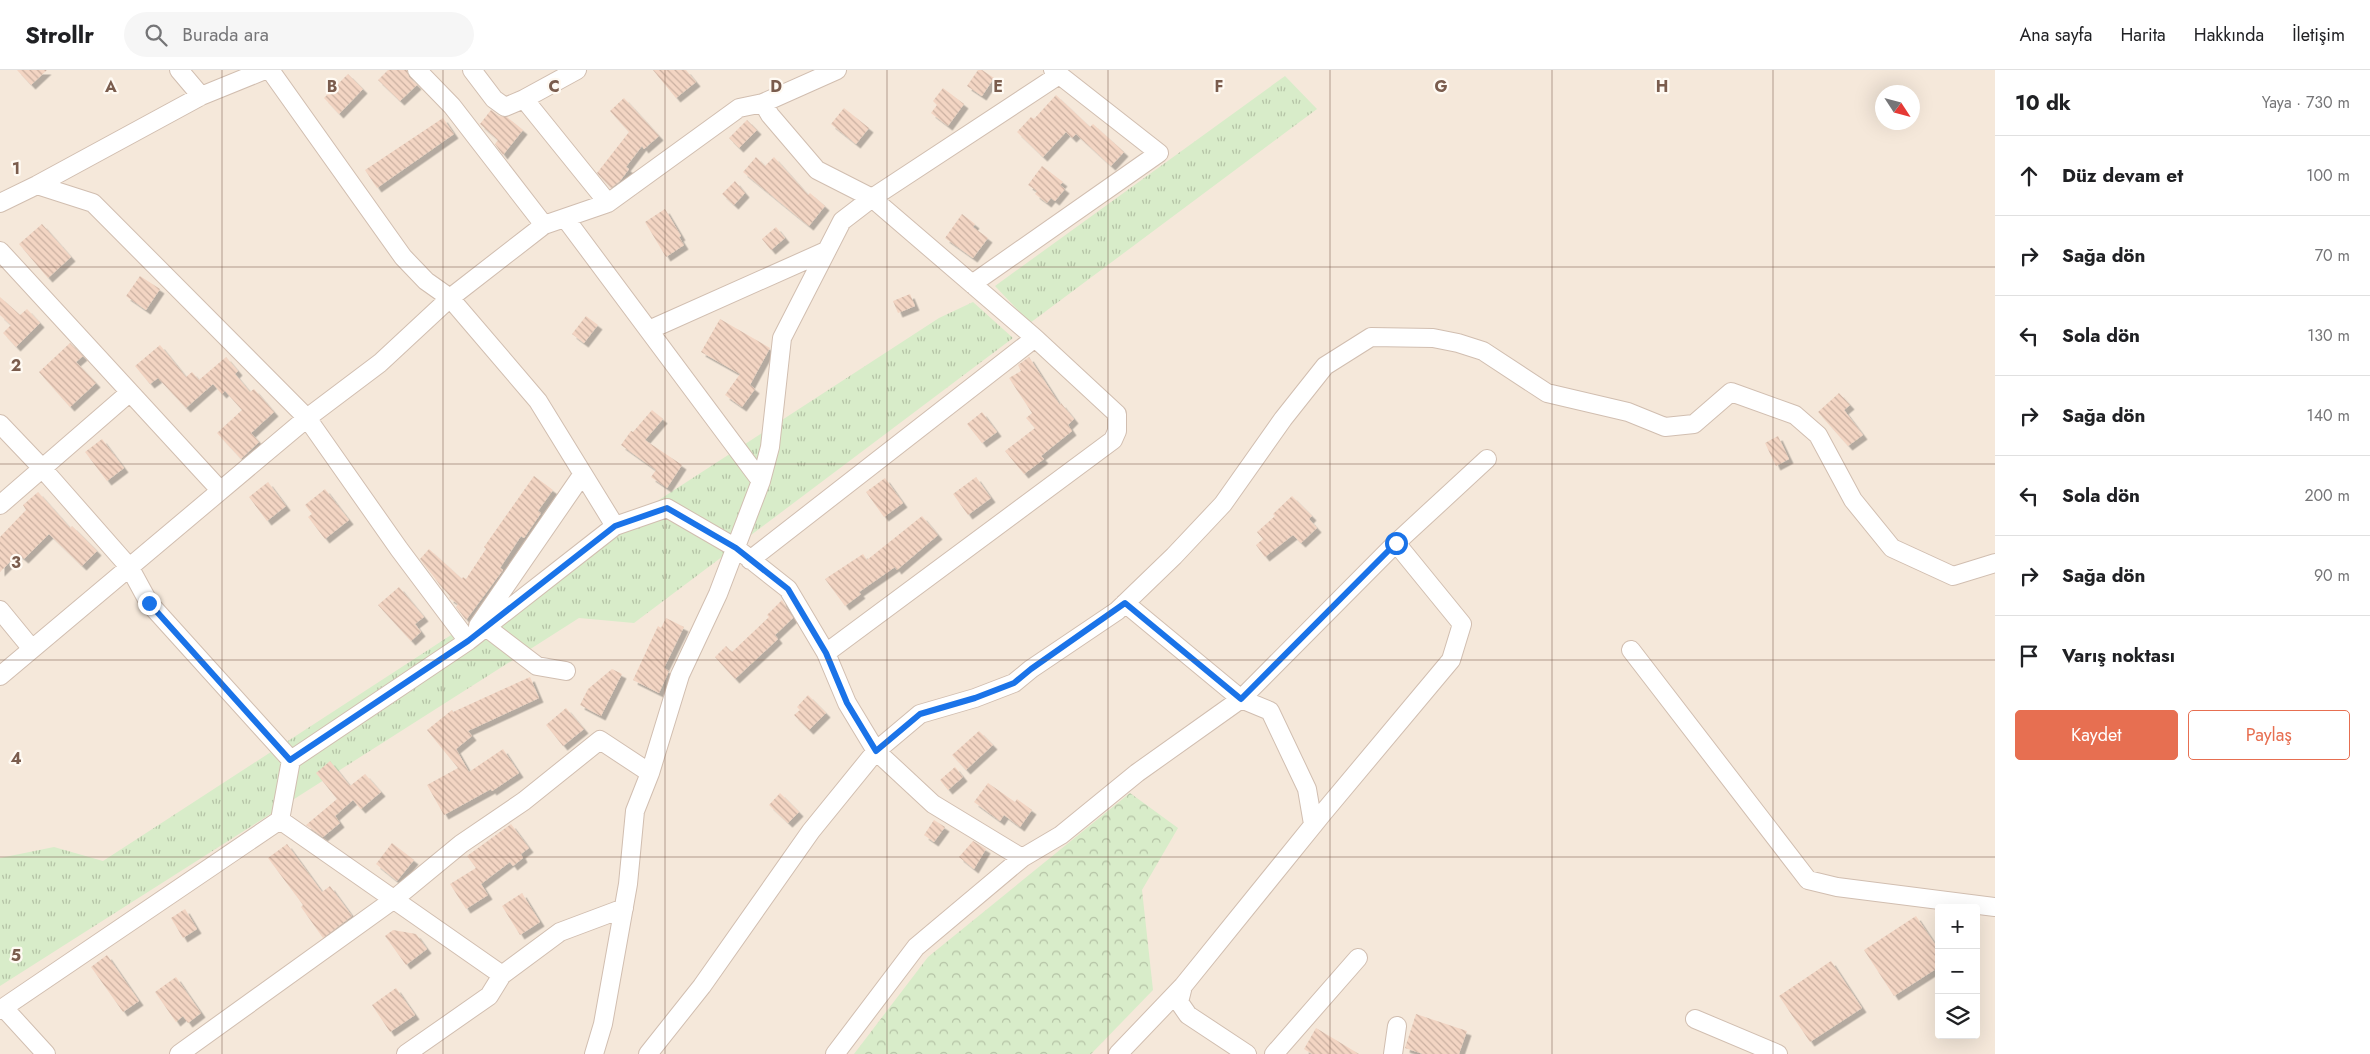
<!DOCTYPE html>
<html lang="tr">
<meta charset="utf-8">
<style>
:root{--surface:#fff;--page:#f6f6f6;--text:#202124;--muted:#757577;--line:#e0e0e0;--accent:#e76f51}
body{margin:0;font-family:Jost,sans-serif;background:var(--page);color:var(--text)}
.controls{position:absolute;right:15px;bottom:15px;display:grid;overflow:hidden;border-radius:5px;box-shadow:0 5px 20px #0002}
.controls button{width:45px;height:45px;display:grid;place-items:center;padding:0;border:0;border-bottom:1px solid var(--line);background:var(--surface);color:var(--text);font:25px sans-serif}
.compass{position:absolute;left:1875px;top:15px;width:45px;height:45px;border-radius:50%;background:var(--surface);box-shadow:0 5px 20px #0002;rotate:126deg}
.stop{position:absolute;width:15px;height:15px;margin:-11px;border:4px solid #1a73e8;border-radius:50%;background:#fff}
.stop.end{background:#1a73e8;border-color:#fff;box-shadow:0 1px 5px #0008}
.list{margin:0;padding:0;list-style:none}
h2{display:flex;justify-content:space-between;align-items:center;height:65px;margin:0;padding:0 20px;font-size:21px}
h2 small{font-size:16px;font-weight:400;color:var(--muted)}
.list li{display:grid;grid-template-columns:32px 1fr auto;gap:15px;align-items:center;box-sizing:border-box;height:80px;padding:0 20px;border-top:1px solid var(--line)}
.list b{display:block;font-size:19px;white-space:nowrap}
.list em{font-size:16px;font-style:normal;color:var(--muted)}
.actions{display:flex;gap:10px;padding:15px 20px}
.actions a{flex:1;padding:11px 0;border:1px solid var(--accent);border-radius:5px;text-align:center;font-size:18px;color:var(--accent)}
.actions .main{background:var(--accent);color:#fff}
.icon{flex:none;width:28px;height:28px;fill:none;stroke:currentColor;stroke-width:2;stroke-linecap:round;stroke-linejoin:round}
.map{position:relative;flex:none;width:1995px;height:984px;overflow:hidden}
header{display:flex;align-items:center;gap:30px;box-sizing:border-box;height:70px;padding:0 25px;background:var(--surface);border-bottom:1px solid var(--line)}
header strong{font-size:24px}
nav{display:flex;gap:28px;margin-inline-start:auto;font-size:18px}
.search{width:350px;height:45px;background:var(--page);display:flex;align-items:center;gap:12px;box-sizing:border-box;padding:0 18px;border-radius:28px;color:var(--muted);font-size:19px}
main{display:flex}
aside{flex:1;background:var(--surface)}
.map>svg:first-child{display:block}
.residential{fill:#f5e8da;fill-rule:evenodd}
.grass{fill:url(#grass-tufts)}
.forest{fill:url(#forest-crowns)}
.building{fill:url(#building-back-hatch);filter:url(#shadow)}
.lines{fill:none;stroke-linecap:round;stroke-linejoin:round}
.street-casing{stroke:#d1beb0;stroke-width:20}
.street{stroke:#fff;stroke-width:18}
.route{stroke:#1a73e8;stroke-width:6}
.grid{fill:none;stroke:#7a5c4d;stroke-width:1;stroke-opacity:0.55}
.grid-label{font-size:16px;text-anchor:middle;font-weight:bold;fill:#7a5c4d;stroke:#fffaf3;stroke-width:4.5;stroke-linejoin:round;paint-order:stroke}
</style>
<header>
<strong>Strollr</strong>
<div class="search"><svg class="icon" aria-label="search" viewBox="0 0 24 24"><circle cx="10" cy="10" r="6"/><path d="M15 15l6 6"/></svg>Burada ara</div>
<nav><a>Ana sayfa</a><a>Harita</a><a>Hakkında</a><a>İletişim</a></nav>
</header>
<main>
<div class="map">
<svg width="1995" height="984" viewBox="0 0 1995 984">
<defs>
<pattern id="grass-tufts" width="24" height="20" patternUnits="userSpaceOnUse" patternTransform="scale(1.25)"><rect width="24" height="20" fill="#d8ecc9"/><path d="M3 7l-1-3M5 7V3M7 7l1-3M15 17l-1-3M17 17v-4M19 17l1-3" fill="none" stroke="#b4c2a5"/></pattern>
<pattern id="forest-crowns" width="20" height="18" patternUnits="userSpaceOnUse" patternTransform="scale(1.25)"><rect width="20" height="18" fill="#d8ecc9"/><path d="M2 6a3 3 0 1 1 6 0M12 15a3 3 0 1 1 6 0" fill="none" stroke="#b4c2a5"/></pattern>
<pattern id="building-back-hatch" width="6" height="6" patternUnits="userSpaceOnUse" patternTransform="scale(1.25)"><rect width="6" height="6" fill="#f3d5c3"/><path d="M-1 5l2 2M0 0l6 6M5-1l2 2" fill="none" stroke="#cab0a1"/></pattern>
<filter id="shadow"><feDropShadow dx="4.5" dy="4.5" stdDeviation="0" flood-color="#0004"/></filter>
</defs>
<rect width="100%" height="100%" fill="#fdf6ec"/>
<path class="residential" d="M0,0H1995V984H0ZM1882,22H1912V52H1882ZM1939,838H1976V965H1939Z"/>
<path class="grass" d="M1285,6L1317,39L1030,253L995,216Z
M973,232L1013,268L634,553L579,548L0,916V788L54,777L103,791L939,248Z"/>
<path class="forest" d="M1130,723L1178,758L1142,820L1153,920L1091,984H854L928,887Z"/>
<path class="building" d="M17,0H47L31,15Z
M388,0H407L409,7L417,15L400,31L378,10Z
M653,0H686L696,12L676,28Z
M978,0H982L994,8L982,26L967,16Z
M348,4L363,19L339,44L324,28Z
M943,18L964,34L948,56L931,43L937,35L933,31Z
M1056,25L1090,57L1093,54L1124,82L1111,96L1076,64L1072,68L1066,62L1043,87L1017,62L1031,47L1034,49Z
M624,28L659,66L644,79L642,76L626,97L629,99L620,111L611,118L597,103L629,62L610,41Z
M844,38L869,58L856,74L831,54Z
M491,40L499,46L507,47L523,60L503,85L495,74L498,70L480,54Z
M443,48L454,64L377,118L365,100Z
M747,50L757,60L739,78L729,68Z
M756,87L765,96L774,87L808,125L810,123L825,136L809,156L743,102Z
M1042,96L1063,112L1060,115L1065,119L1055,131L1051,128L1047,133L1035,124L1037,121L1028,115Z
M735,111L745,123L734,135L722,124Z
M665,139L681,166L679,167L684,175L666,187L645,152Z
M962,144L975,154L973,157L988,168L973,188L945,168Z
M42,154L71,187L48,208L19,174Z
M776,157L785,168L771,180L762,169Z
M140,206L160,219L146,240L126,226Z
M910,224L915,236L898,243L893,231Z
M0,227L20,245L27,239L40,253L16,277L3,263L11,255L0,245Z
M586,246L598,255L584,273L572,264Z
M720,249L770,278L750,315L755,319L742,337L725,325L740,304L701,282Z
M70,273L83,286L76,292L96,313L70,337L39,302Z
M160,275L186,307L192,302L199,310L226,287L238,301L235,304L250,322L254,319L274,342L251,363L259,372L241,389L217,363L242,340L225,321L222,324L213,314L186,338L158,308L150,314L135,296Z
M1029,287L1060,335L1061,333L1074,349L1068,355L1072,361L1041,386L1044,389L1024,404L1005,381L1035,358L1026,348L1032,343L1009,308L1021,301L1018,295Z
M1839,323L1850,335L1844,340L1863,365L1848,376L1818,342Z
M652,340L663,349L645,370L682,395L667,418L651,407L656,400L621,375L631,361L633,362Z
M982,342L997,362L982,373L967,354Z
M1778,366L1789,389L1776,396L1765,373Z
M102,369L124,398L107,411L85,382Z
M534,406L553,420L538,441L541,443L524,468L521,466L500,498L503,500L466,550L456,537L458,534L449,528L450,526L440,515L420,489L429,479L462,509L463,507L466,509L486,479L484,477Z
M976,407L991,428L968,445L953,424Z
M885,408L903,433L884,447L866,422Z
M268,412L286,436L267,451L249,427Z
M325,419L349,450L325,469L308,447L312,444L305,435Z
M38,422L70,458L72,456L97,481L82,496L49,464L24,489L18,484L0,502V467L26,440L23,435Z
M1292,426L1312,446L1309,449L1317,458L1301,473L1293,465L1265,487L1256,475L1263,469L1257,462L1275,446L1273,444Z
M922,446L938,465L897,500L895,497L859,522L861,524L845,536L825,509L863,484L867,490Z
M399,517L424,547L415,554L421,562L411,571L378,535Z
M782,530L793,548L775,565L778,569L735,609L715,587L726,576L732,582L769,547L767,545Z
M666,548L684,557L664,598L669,601L659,623L633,610L658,556L661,558Z
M612,599L622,604L601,646L580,635L588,619Z
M530,607L539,628L468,661L472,666L456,679L469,702L503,679L519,703L492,721L491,719L444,745L427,715L458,698L427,660L452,640L453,642Z
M808,625L826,643L809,660L794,645L800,640L797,637Z
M566,638L584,659L563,676L546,655Z
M979,661L993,675L966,700L952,685Z
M330,691L350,716L365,704L381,722L361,739L353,730L335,746L340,753L323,767L306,755L337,729L316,703Z
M955,697L963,707L948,720L940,710Z
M988,713L1015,732L1017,729L1032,740L1020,757L1004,745L1000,751L974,732Z
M780,723L799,742L788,753L769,735Z
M934,750L945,757L934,772L924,765Z
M511,754L529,778L521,784L523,788L513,796L510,792L481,814L488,825L466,839L450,814L476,798L467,786Z
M973,771L986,779L974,799L959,787Z
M392,773L414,790L397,811L376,794Z
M287,774L322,822L330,816L352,846L323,868L301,837L303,835L268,788Z
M522,823L540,852L520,865L502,836Z
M185,839L197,859L183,868L171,848Z
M1916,846L1939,880V897L1894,926L1864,880Z
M393,860L416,864L427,879L406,895L385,866Z
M107,885L139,931L123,942L91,897Z
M1831,891L1862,938L1810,972L1779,926Z
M176,907L201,943L188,953L183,946L176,952L155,922Z
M396,918L415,945L390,962L372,935Z
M1416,944L1467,961L1459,984H1423L1405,978Z
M1316,958L1359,984H1312L1304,979Z"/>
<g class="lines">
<g class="street-casing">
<path id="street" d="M179,0L201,26
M270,0L403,187L426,211L450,228L538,331L615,456
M417,0L452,36L544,155
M472,0L494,29L505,37L524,29L608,133
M524,29L577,0
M763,33L770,45L817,100L872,128L1035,268L1117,344V361L1113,370L826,583
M37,115L93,133L307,348L399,479L468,571
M0,133L37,115L201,26L265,0
M565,148L761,411
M0,181L220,420
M972,214L1159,83L1053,0
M649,260L826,181
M0,354L42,398L130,498L149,533L291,690
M0,435L129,323
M750,490L1035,268
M1125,533L1241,629L1270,641L1307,719L1313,754
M0,540L32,579
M478,556L582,405
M486,557L537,596L566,601
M1631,580L1808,810L1837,817L1995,837
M0,606L307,348L380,293L450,228L544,155L608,133L739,38L763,33L837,0
M280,750L502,905
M1183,916L1179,932L1188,945L1247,984
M4,938L46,984
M0,940L280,750L291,690L468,571L615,456L667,438L736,478L788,519L826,583L847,633L876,681L933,734L1022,788
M1695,949L1778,984
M179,984L393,830L461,774L524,731L600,670L650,703
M406,984L489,926L502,905L560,862L624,838
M594,984L603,954L628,814L635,741L650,703L680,605L718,524L761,411L770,377L782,268L842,151L872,128L1059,5
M648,984L702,916L811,761L876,681L920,644L975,628L1014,613L1031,599L1117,541L1174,486L1223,434L1283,349L1325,296L1371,267L1433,268L1458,273L1483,281L1547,323L1628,342L1665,357L1694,354L1731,322L1795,345L1818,365L1853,430L1892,478L1953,506L1995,493
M835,984L916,877L1022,788L1061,765L1137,703L1241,629L1396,473L1487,389
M1118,984L1183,916L1323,743L1451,590L1462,554L1396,473
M1274,984L1358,888
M1393,984L1397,956"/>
</g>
<use href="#street" class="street"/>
</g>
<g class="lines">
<path class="route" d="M149,533L290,690L468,571L615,456L667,438L736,478L788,519L826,583L847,633L876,681L920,644L975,628L1014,613L1031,599L1125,533L1241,629L1396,473"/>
</g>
<path class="grid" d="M222,0V984M443,0V984M665,0V984M887,0V984M1108,0V984M1330,0V984M1552,0V984M1773,0V984M0,197H1995M0,394H1995M0,590H1995M0,787H1995"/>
<g class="grid-label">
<text x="111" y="22">A</text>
<text x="332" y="22">B</text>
<text x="554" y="22">C</text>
<text x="776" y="22">D</text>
<text x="998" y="22">E</text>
<text x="1219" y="22">F</text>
<text x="1441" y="22">G</text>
<text x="1662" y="22">H</text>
<text x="16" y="104">1</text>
<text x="16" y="301">2</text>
<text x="16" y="498">3</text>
<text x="16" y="694">4</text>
<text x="16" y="891">5</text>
</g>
</svg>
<div class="controls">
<button>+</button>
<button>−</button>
<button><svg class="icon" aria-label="layers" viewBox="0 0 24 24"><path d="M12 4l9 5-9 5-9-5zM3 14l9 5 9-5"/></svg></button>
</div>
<svg class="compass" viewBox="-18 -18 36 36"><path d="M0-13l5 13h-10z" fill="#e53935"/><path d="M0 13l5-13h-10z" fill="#757577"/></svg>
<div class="stop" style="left:1396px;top:473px"></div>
<div class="stop end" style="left:149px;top:533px"></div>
</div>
<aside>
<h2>10 dk<small>Yaya · 730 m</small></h2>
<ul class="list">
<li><svg class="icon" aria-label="ahead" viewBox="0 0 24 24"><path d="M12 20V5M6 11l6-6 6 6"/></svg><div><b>Düz devam et</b></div><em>100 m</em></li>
<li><svg class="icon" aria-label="right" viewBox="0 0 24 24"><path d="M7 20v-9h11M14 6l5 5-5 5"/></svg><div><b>Sağa dön</b></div><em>70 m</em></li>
<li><svg class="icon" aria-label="left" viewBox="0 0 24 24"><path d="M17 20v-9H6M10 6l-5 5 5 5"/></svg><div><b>Sola dön</b></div><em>130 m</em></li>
<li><svg class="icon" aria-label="right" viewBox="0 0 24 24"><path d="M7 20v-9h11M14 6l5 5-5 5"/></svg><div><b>Sağa dön</b></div><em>140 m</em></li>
<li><svg class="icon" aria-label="left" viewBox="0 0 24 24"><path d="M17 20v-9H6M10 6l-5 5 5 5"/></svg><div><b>Sola dön</b></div><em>200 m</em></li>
<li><svg class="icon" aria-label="right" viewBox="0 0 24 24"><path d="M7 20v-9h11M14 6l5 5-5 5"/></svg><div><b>Sağa dön</b></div><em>90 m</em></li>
<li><svg class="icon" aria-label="arrive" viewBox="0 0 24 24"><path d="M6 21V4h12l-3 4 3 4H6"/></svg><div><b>Varış noktası</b></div></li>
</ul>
<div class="actions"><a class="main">Kaydet</a><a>Paylaş</a></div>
</aside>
</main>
